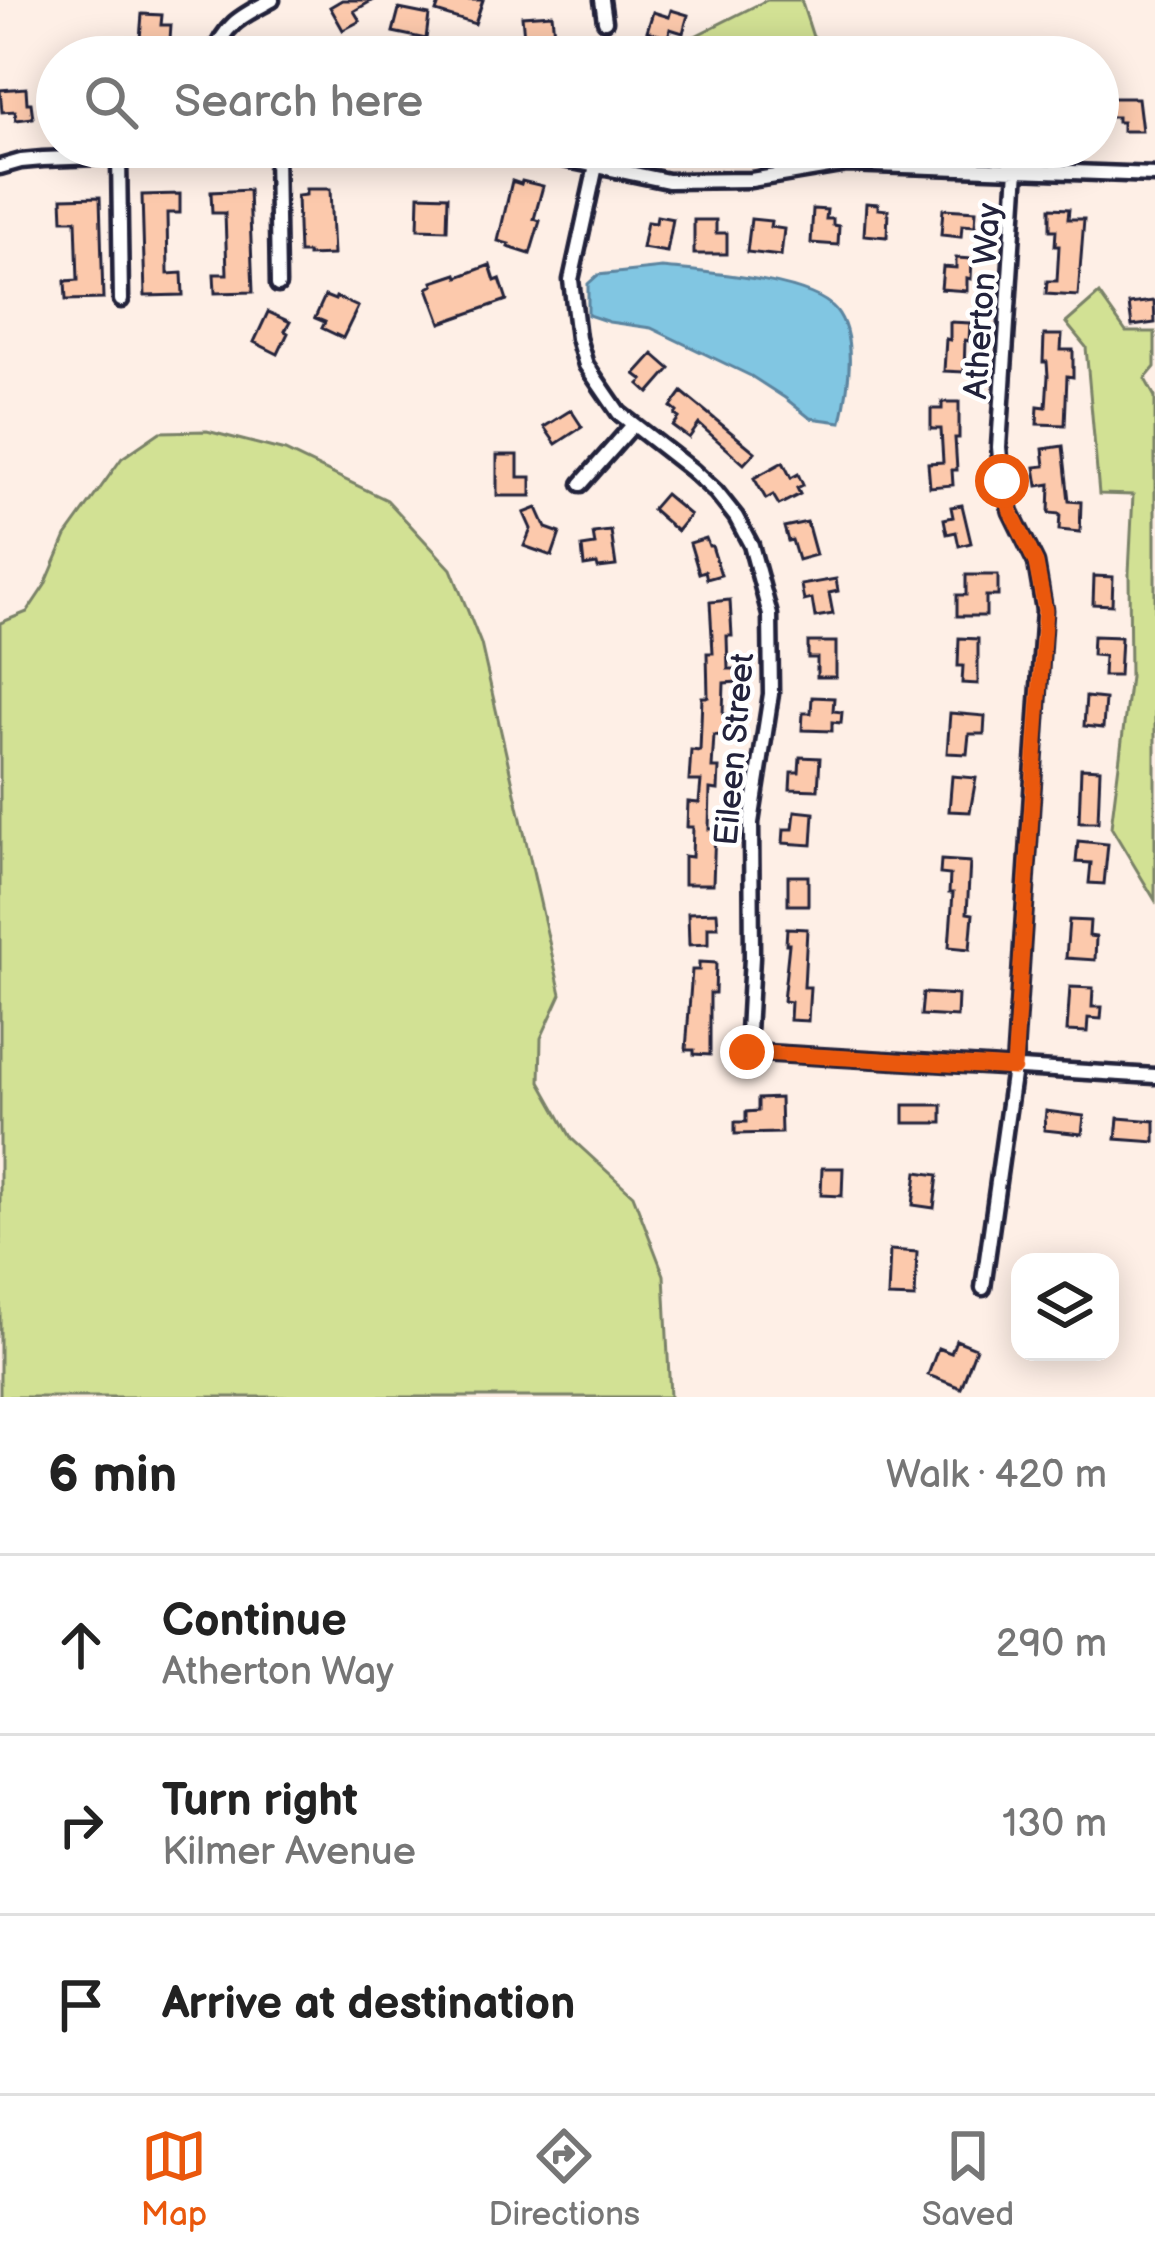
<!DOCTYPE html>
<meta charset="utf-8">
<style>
:root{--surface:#fff;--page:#f2f2f2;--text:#222;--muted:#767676;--line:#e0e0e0;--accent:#ea580c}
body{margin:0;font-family:"Balsamiq Sans",sans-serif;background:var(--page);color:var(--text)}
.controls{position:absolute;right:36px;bottom:36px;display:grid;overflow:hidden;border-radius:24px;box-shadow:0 6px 30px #0003}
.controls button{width:108px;height:108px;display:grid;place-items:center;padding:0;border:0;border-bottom:3px solid var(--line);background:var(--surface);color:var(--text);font:60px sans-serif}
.stop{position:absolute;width:36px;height:36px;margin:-27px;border:9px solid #ea580c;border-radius:50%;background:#fff}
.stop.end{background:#ea580c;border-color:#fff;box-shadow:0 3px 12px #0008}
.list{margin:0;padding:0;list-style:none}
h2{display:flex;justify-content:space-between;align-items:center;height:156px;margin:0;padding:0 48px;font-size:51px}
h2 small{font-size:39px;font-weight:400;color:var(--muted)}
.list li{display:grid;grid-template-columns:78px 1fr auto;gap:36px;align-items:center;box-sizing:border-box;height:180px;padding:0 48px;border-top:3px solid var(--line)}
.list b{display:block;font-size:45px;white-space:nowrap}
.list p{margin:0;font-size:39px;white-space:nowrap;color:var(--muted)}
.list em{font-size:39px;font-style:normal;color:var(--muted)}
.icon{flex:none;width:66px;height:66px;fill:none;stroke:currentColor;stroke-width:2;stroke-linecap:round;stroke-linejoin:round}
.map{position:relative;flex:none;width:1155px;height:1397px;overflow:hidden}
.search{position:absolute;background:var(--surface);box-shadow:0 6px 30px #0003;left:36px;right:36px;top:36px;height:132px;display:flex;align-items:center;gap:30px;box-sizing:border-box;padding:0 42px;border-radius:66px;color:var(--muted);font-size:45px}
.sheet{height:696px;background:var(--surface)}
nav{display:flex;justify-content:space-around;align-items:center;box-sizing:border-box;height:168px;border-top:3px solid var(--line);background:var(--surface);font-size:33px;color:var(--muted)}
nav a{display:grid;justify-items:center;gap:6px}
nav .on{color:var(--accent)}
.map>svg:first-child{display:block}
.green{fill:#d2e194;stroke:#7a8268;stroke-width:3}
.water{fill:#81c6e2;stroke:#5b849f;stroke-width:3}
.building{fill:#fcc9ac;stroke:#22223b;stroke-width:3}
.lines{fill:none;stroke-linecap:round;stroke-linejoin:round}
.minor-casing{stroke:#22223b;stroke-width:21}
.minor{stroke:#fff;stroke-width:12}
.route{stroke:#ea580c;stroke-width:15}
.labels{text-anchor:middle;stroke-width:9;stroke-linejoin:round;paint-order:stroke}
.street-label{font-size:33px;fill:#22223b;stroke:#fff}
</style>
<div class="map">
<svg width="1155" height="1397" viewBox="0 0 1155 1397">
<rect width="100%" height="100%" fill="#feefe6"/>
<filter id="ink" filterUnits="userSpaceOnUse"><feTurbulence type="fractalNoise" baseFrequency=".00833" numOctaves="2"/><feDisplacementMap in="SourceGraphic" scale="24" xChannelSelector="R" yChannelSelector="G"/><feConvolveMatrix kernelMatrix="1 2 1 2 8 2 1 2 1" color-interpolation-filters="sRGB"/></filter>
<g filter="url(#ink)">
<path class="green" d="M767,0H801L813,37L893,48L894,57H554L558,34L675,46Z
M1099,294L1126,332H1155V367L1145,379L1155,397V900L1111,827L1130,677L1129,573L1133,495L1099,494L1086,347L1066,323Z
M207,431L285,451L387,500L451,569L481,644L561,994L541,1038L540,1082L572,1139L633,1195L664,1275L670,1397H0V623L27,612L45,585L66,536L122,458L160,432Z"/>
<path class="water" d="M662,268C701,272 811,279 836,310C858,337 848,391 841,422L810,418L785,398L751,376L651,328L609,322L588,315V284L598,275Z"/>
<path class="building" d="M342,0H373L354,11L360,21L343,30L330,7Z
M440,0H483L475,24L436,12Z
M399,9L429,15L426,39L393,32Z
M671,10L688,15L683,33L670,29L668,38L647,31L653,12L669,17Z
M142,14L162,15L161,25H171L170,40L140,39Z
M552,14L555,45L525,48L522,16Z
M26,88L27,103H31L33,118L16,120L15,111L2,112L0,90Z
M1110,98H1138L1142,131H1122V122H1117V117H1110Z
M512,181L521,184L522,181L543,186L534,219L540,221L530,254L508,247L509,244L498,241Z
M306,189H330L333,255L308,256V253H299L297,196L306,195Z
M249,190L253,292L215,293L214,274H227L225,213H212L211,192Z
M180,194V213H167L168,274L182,273L183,295L145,296L142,195Z
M419,195L448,196L447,230L418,229Z
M100,197L103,299L66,300L65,281L78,280L76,220H63L62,198Z
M866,203L878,204V209L888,210L887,237L864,235Z
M1050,208L1069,209L1068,219H1084L1078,296L1046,294L1047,281H1057L1059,246H1055L1056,230H1050Z
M813,209L827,210L826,219H833V225L839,226L838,245L811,243Z
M943,209L976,211L975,226L962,225L961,237L941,235Z
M657,216L673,219L667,252L642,248L647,222L656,223Z
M751,219L771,221L770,227L784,229L781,256L747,252Z
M694,220H716V233H727V254H694Z
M956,258L972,259L971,279L967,278V291L941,289L943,267L956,268Z
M490,265L495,281L500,279L507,300L441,323L428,288L434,285L433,282L457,274L458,277Z
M325,296L335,300L336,297L358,307L343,338L322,328L325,322L315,318Z
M1154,301L1155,323L1132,326L1129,304Z
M268,312L290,322L285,331L288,333L278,354L254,342Z
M950,322L970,323L969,341L965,340L964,372L944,371L946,339L950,340Z
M1044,335H1062L1061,350H1073V377L1067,376L1065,425L1037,424L1038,406L1046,407L1048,376L1047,362H1043Z
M653,354L670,369L649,393L639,384L643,380L635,374Z
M682,392L755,452L744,464L699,424L689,438L673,426L679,418L675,415L677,412L671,407Z
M942,402H959V438H955L957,470H952L953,485L930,487L928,463L943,462L941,429H931V409H942Z
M571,410L582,427L556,444L544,427Z
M1063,446L1069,501L1081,502L1080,532L1059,530L1060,514L1049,513L1050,484L1038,486L1035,467L1045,466L1043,449Z
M497,455H518V477H531V496H497Z
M783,462L791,478L798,474L803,485L797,488L800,494L779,505L773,495L766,499L754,478Z
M665,494L690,515L677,531L652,509Z
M962,505L971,543L959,546L956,532L947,534L944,519L953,517L951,507Z
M537,508L546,528L560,533L552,556L524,546L531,529L524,513Z
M807,522L816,555L798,560L792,540L788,541L784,527Z
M611,531L616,566L598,568L597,564L584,566L582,547L595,545L593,533Z
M706,538L709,546H712L721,575L707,579L705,571L699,573L690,543Z
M966,575H998V596H986V616H957V595H966Z
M1094,576L1113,577L1112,605L1093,604Z
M836,579L838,591L829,593L833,614L815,617L812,599L804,601L801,585Z
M730,600L732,636H727L728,669H737L738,682L724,683L723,714L730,715L729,736L714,735L712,768H719L718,790L710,789L709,829H715L713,884H684V856L692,857L693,827H687L688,802L699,803L701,781H689L691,750L700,751L702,697H708L707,653H713L710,602Z
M1093,636L1121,637L1119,676H1103L1104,656L1092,655Z
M959,638L978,639V684L962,683L963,666H958Z
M808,642H836V677H817V658H808Z
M812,697L834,698L833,711L842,712L841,723L832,722V731L802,730L803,713H811Z
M1086,697L1105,699L1103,728L1084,726Z
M950,713L985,716L984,734H969L967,754L947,753Z
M800,757L820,758L818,790L790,789L791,772H799Z
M1081,768L1100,769L1098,822H1079Z
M952,776L976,778L970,812L949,811Z
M795,811L814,813L812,845L783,843L784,829H793Z
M1078,841L1108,844L1104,884L1089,883L1091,863L1076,862Z
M941,860L970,862L967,913L973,914L970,949L949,947L953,893H949L950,875L940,874Z
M788,876H808V905H788Z
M717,912L718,927H708V944L689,945L688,913Z
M1069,920L1090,921L1089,936L1096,937L1095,960L1066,958Z
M787,928L807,929L804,987H810L808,1021L790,1020L791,1002L783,1001L789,944H786Z
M699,962L716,963L715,993H710V1055L694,1054V1050H686L692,970H699Z
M1070,987L1093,988L1092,1007H1102L1101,1019L1088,1018L1087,1032L1067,1031Z
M923,993L958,995L957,1017L921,1015Z
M780,1098L781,1133L735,1134V1122H746V1112L758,1111V1099Z
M904,1105H942V1123H904Z
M1046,1111L1084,1116L1082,1134L1044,1130Z
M1118,1118L1155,1121V1142L1116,1139Z
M822,1168H843L842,1196L821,1195Z
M917,1172L938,1175L934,1208L913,1205Z
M890,1250L917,1252L915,1298L888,1297Z
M956,1340L976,1348L961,1388L928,1375L938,1348L951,1353Z"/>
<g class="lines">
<g class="minor-casing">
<path id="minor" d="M602,0L605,21
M213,57C225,23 242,16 272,0
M506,147L668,181L751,180L847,164L1155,175
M276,150L278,285
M119,156L121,300
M596,166L571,280L578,338L586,365L619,413L692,470L716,492L736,517L751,545L770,615L771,694L751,823L752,957L747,1052L1155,1076
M0,167L21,161L43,159L375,147
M581,484L633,425
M983,1288L1014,1068L1044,610L1036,563L1011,512L1002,481L999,447L1017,169"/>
</g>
<use href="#minor" class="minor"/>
</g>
</g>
<g class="lines" filter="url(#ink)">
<path class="route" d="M747,1052L1014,1068L1045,610L1036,563L1011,512L1002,481"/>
</g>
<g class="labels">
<g class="street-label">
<text transform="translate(981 301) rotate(-86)" y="12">Atherton Way</text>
<text transform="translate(733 749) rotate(-85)" y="12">Eileen Street</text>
</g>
</g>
</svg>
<div class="controls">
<button><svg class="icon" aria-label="layers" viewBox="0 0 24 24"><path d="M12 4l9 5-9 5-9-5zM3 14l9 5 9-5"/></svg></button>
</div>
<div class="stop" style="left:1002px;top:481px"></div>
<div class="stop end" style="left:747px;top:1052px"></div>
<div class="search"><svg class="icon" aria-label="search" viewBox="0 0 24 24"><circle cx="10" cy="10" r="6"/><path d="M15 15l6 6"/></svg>Search here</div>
</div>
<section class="sheet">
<h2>6 min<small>Walk · 420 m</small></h2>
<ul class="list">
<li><svg class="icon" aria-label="ahead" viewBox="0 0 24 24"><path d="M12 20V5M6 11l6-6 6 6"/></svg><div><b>Continue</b><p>Atherton Way</p></div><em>290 m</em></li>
<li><svg class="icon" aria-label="right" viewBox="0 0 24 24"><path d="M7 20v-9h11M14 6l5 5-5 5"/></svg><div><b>Turn right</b><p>Kilmer Avenue</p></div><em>130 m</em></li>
<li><svg class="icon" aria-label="arrive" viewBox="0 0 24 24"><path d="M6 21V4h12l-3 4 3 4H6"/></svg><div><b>Arrive at destination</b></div></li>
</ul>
</section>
<nav>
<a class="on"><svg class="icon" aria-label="map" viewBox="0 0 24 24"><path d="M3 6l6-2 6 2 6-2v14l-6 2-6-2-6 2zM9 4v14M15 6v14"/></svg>Map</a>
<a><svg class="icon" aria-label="directions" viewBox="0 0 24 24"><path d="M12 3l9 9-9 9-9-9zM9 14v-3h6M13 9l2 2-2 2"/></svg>Directions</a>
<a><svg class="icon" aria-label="saved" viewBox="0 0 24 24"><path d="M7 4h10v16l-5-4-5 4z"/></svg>Saved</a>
</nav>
